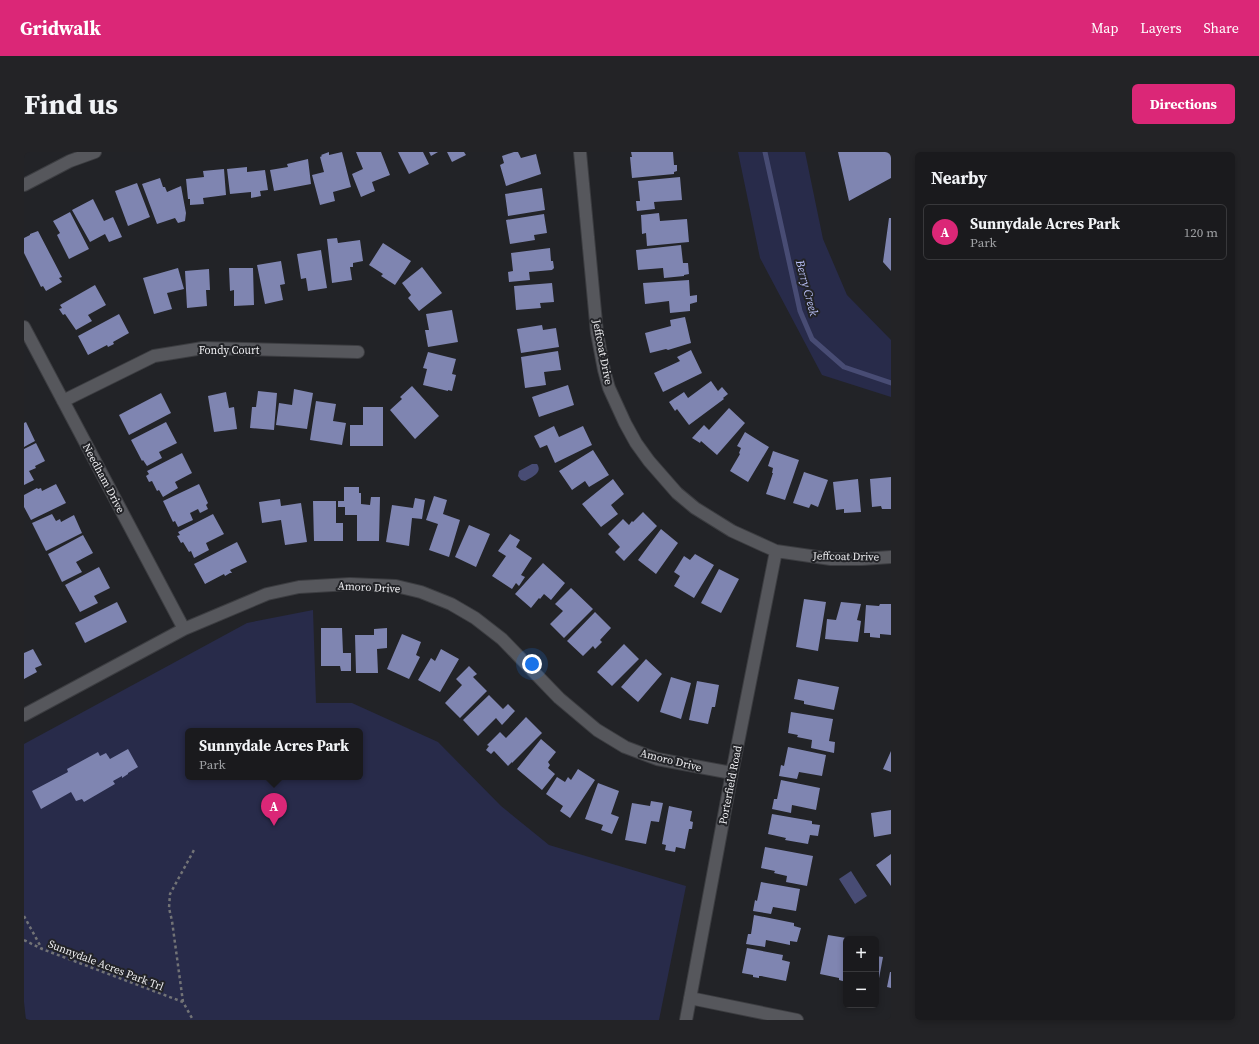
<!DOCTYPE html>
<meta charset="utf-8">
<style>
:root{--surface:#1a1a1d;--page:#232326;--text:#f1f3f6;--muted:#9fa1a4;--line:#38383b;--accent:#db2777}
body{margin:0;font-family:"Source Serif 4",serif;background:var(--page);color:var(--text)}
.controls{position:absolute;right:12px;bottom:12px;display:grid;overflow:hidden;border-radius:6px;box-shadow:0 2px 6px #0003}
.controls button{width:36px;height:36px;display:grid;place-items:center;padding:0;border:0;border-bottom:1px solid var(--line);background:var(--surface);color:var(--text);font:20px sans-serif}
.you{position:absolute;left:508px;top:512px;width:14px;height:14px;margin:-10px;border:3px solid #fff;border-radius:50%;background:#1a73e8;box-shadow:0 0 0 6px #1a73e833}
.badge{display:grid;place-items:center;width:26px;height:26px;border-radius:50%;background:var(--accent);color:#fff;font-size:13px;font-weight:700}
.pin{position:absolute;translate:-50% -33px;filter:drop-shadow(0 1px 2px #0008)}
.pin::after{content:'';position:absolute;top:21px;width:14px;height:12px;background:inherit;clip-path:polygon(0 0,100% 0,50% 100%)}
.popup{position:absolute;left:161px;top:576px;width:178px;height:52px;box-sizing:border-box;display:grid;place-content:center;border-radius:6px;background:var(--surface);filter:drop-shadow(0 1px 3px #0005);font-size:13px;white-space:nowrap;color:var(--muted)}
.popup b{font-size:15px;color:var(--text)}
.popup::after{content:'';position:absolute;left:50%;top:100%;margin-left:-8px;border:8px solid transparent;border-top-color:var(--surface)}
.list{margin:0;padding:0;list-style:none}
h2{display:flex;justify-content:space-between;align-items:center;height:52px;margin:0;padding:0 16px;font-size:17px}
h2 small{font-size:13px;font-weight:400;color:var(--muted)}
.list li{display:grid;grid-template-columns:26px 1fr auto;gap:12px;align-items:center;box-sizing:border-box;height:56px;margin:0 8px 8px;padding:0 8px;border:1px solid var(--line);border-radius:6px}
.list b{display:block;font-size:15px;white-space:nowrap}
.list p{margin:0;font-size:13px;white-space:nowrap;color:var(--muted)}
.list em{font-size:13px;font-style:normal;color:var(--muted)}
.map{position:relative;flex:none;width:867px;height:868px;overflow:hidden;border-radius:6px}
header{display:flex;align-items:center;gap:24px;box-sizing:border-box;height:56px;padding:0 20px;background:var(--accent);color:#fff}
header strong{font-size:19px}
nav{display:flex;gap:22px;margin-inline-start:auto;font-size:14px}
.intro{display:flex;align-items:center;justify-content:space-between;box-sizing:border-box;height:96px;padding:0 24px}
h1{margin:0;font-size:28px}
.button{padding:10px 18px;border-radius:6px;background:var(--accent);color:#fff;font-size:14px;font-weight:700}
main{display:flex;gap:24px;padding:0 24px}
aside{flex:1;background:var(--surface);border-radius:6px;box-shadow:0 2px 6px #0003}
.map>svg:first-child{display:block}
.green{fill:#282b4a;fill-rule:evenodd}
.water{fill:#484c74}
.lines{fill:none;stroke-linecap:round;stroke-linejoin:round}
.stream{stroke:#484c74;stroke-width:5}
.building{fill:#7f85b1}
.street-casing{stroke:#3c3d41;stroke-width:14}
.path{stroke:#727376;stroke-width:2.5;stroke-dasharray:3 3;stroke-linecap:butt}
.street{stroke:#56575c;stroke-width:12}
.labels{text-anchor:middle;stroke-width:4;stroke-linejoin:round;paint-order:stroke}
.street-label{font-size:11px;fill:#ececef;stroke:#222327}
.water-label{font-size:12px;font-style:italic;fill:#bcc3fa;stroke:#222327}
</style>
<header>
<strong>Gridwalk</strong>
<nav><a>Map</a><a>Layers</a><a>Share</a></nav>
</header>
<div class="intro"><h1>Find us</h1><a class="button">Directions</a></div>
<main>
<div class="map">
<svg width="867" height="868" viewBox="0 0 867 868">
<rect width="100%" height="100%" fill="#222327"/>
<path class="green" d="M714,0H781L799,87L823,143L867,188V245L798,223L736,106Z
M289,458L292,551H328L414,590L477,654L525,693L662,734L635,868H2L0,850V592L223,471ZM164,579H336V625H164Z"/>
<path class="water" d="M508,312H513C519,321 508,325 501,329L497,328L494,324L495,319Z
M827,719L843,744L831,752L815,727Z"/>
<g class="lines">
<path class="stream" d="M741,0L776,159L788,187L820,215L867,231"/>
</g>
<path class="building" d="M305,0V3L318,0L327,35L309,40L311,49L296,53L288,23L300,20L296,5L298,4L297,3Z
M332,0H357L366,23L348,30L351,39L337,45L328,22L339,17Z
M374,0H399L405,12L385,22Z
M405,0H414L407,4Z
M423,0H440L442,3L428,10Z
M490,0H494L497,6L512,2L517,22L482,34L476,13L480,11L478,4Z
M607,0H649L650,13H653V19L650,20V22L608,26L606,5H608Z
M814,0H867V26L825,49Z
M284,7L287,32L250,39L246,18L264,15L263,12Z
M223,15V20L241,18L244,38L236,39L237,44L227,46V40L206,42L203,17Z
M200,17L202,43L179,46L180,52L166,53V47H164L162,27L180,25L179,19Z
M656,25L658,48L630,50L631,57L613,59L612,49H616L614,29Z
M136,26L139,35H141L143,40L157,34L162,61L161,69L154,71L151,66L133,72L118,32Z
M113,31L126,65L104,74L91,39Z
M518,36L521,58L484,64L481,42Z
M69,47L80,69L89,65L98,85L85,90L81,82L66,90L48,58Z
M46,60L65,97L45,107L33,83L36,81L29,69Z
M635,61L636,69L663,67L665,90L623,94L622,81L618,82L617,63Z
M520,62L523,81L510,83L511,88L486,92L482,68Z
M865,66H867V119L859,110Z
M14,79L38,125L35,126L38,130L22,139L19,134L17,135L0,101V86L6,83V82Z
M313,86L314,91L336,88L339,109L329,111V115H326L328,128L308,131L303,87Z
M359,91L387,109L371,133L357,124L359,122L345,113Z
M657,93L659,111H664L665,122L660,123V124L640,126L639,116L614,118L612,98Z
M526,96L527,109H529L530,116L528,118L505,120L506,128L485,130L484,120L489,119L487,101Z
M297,98L303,136L284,139L282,126L277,127L273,102Z
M257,109L261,132L256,133L259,148L241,152L233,113Z
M398,115L418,141L395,159L384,146L387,143L378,131Z
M154,116L160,137L143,141L148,157L130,162L119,126Z
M205,116H229L230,153L210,154V138L206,139Z
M185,117L186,138H182L183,154L163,156L161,119Z
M665,128L666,144L673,143V150L666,152V159L646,161L645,149L621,152L619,131Z
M528,131L530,150L516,151L517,156L492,158L490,134Z
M71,133L82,153L64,163L68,169L52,178L41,162L39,163L35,157L38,156L36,153Z
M428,158L434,190L404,195L401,178H405L402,162Z
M95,162L105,181L89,190L90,192L84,195L83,193L64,203L54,184Z
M661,165L667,191L644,198L642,197L626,201L621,181L647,174L646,168Z
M518,173L519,178L532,176L535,195L497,201L493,177Z
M667,198L678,221L639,240L630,221L656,209L653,205Z
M534,199L537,218L520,220L522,233L501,236L497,205Z
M404,200L432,207L428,222L432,223L428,239L424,238V239L399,233L403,217L399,216Z
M687,229L694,239L698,235L704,242L699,246L700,247L665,273L653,257L651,259L645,250L660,240L664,246Z
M544,233L550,253L515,265L508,245Z
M388,234L415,264L391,287L366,258L378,247L376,245Z
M270,237L289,241L283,277L252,273L255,251L268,253Z
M234,239L253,241L250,278L226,276L228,255H232Z
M202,240L205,256L210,255L213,277L190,280L184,244Z
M137,241L147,261L105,283L95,263Z
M292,249L312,252L309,269L322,271L318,293L286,288Z
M339,255H359V294H326V273H339Z
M705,256L721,271L693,303L677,289L676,291L668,286L680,273L685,278Z
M2,270L11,289L0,295V271Z
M142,270L153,291L135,300L138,306L123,314L119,308L118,309L107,288Z
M530,274L535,285L559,274L568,293L531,311L523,293L516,296L510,284Z
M721,280L745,295L724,330L706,319L716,302L715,301L717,296L713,294Z
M12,291L21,309L11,314L12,316L5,319L10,328L0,333V297Z
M569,298L585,323L565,335L561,329L548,338L535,319Z
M749,299L775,308L761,348L742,342L749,321H748L749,316L744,314Z
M158,301L168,321L151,330L154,336L139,345L135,338L133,339L128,329L125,330L122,324L125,322L123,319Z
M780,320L804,328L794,355L787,352L785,356L769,351Z
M867,325V357H858L857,354L848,355L846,327Z
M589,327L600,342L587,353L594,362L577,375L558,352Z
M834,327L837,360L820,361V357L812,358L809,330Z
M32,332L42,351L7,368L0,355V343L13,336L14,337L17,336L18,339Z
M175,332L184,351L182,353L184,357L176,361L174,357L166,361L169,368L154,375L151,369L149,370L139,349Z
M320,335H335V341H337V352L346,353L347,345H356L355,389H333V363H321V355H314V349H320Z
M410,344L423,348L419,362L436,368L425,405L405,398L414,372L402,368Z
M391,346L401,348L398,367L388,366L385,394L362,390L368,353L389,356Z
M256,347L257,354L277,351L283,390L261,393L257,368L238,371L235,350Z
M289,349H312V371H319V389H290Z
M619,360L633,374L600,409L591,400L596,395L584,382L599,367L605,373L608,369L609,370Z
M28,362L32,369L36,367L37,370L50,363L58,381L22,399L8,371Z
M189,362L200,382L182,391L185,398L170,406L167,399L165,400L159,390L157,391L153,384L156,383L154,380Z
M445,373L466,382L452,415L431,405Z
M637,377L654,391L632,422L614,408Z
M486,382L496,388L492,395L508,406L497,423L501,425L495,434L492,431L488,437L468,424L482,404L474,399Z
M59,383L69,401L52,410L58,420L38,430L24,402Z
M213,390L223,410L206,418L208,421H206L201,424L200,422L181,432L170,412Z
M671,402L690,413L670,446L650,434L656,424L650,420L660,404L666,408Z
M519,411L541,431L527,448L520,442L516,447L515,446L507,456L491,442Z
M75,415L86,436L70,444L74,451L56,460L41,433Z
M695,417L715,427L697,461L677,451Z
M547,436L569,457L540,486L526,472L539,459L531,452Z
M780,447L802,450L794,499L772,495Z
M93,450L103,470L61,491L51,471Z
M817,450L837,452L833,468L837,469L834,490L801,487L803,467L812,468Z
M856,452H867V483L856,482V486L846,485V481H840L842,453L855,454Z
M571,460L587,476L576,488L578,490L571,497L569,494L559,504L543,489Z
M297,476H318L319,501H327V519H317L316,514H297Z
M363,476V496L353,497L354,521H332L331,483H350V477Z
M378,482L397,490L392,503L396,505L385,527L363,517Z
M600,492L615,507L588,534L573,520Z
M9,497L18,513L11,516L13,520L0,527V501Z
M417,497L435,507L416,540L394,528L407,506L411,509Z
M622,507L638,522L614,550L597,535Z
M445,514L453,522L449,525L463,539L436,566L421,551L438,533L432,527Z
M647,525L667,531L657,567L636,560Z
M774,527L815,535L810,558L780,552V549L770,547Z
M673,529L695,533L691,555H688L684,572L665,568Z
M465,543L479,557L484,552L491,559L478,573L472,566L454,584L439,568Z
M767,560L809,567L805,589L811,590L810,601L787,596L788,588L773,585L774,583L764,581Z
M502,565L518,581L488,611V610L484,614L470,599L467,602L462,598L465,594L463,593L476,580L482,586Z
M517,587L532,600L524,610L526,613L524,616L531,622L518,638L493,617Z
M764,595L802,603L798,624L775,620L773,627L755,624L757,613L760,614Z
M104,597L114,615L104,621V622L98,626V624L89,629L91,632L60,650L58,647L52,649L47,640L17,657L8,639L44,620L43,617L74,600L76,604L82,601L86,607Z
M867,599V620L859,617Z
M554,617L571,628L546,666L536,659L539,654L522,642L533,625L541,630L544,625L547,628Z
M757,628L796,636L792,658L768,653L767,661L748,657L750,647H753Z
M574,631L595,639L587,662L595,665L588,682L577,678L579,673L561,667Z
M627,649L639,651L635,670L627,669L622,692L601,688L608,651L626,654Z
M645,654L668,659L666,669L669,670L668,677H665L661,697L652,695L651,700L641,698L642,693L638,692Z
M867,658V682L850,685L847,661Z
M748,662L788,669V672L796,673L794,684L786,683L784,692L761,688L762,686L744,682Z
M741,695L789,704L783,734L762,730L763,724L750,721L751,719L737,716Z
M867,702V734L852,713Z
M737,730L776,737L772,759L749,755L747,762L729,759L731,748L733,749Z
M730,763L770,771V774L777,776L773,790L766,789V793L742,788L741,795L722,792L724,782H727Z
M804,783L822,786L821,811H822V830L815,828V826L796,822Z
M723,796L759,803L758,808L766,810L762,829L737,824H735V826L729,825V823L718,821Z
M852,804L859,805L853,837H852Z
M866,820H867V836L863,835Z"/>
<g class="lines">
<g class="street-casing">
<path id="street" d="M556,0L573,181L580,218L585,236L601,271L612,291L625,309L653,341L671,356L708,379L752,399L807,407H838L867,405
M0,33L46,9L71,0
M0,175L160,477
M39,249L130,204L179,196L334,200
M0,563L160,477L243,442L275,435L326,432L372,434L397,440L427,452L451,466L478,487L535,546L573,578L601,595L633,607L708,621
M666,846L773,868
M662,868L708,621L752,399"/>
</g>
<path class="path" d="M0,764L18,797
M0,788L18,797L159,850L169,868
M159,850L148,769L145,756L146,742L170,698"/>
<use href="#street" class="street"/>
</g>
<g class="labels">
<g class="street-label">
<text x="205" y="202">Fondy Court</text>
<text transform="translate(579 200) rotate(79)" y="4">Jeffcoat Drive</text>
<text transform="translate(80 326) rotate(62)" y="4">Needham Drive</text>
<text transform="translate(822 404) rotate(1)" y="4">Jeffcoat Drive</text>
<text transform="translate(345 435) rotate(3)" y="4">Amoro Drive</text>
<text transform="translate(647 608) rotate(14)" y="4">Amoro Drive</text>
<text transform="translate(706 633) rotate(-79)" y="4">Porterfield Road</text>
<text transform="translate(82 813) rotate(21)" y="4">Sunnydale Acres Park Trl</text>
</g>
<g class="water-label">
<text transform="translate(783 136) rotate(75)" y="4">Berry Creek</text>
</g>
</g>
</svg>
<div class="controls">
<button>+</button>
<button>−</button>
</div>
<div class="you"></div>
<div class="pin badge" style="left:250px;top:674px">A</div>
<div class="popup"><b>Sunnydale Acres Park</b>Park</div>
</div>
<aside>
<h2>Nearby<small></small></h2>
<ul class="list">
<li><span class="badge">A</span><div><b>Sunnydale Acres Park</b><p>Park</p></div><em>120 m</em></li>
</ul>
</aside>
</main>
